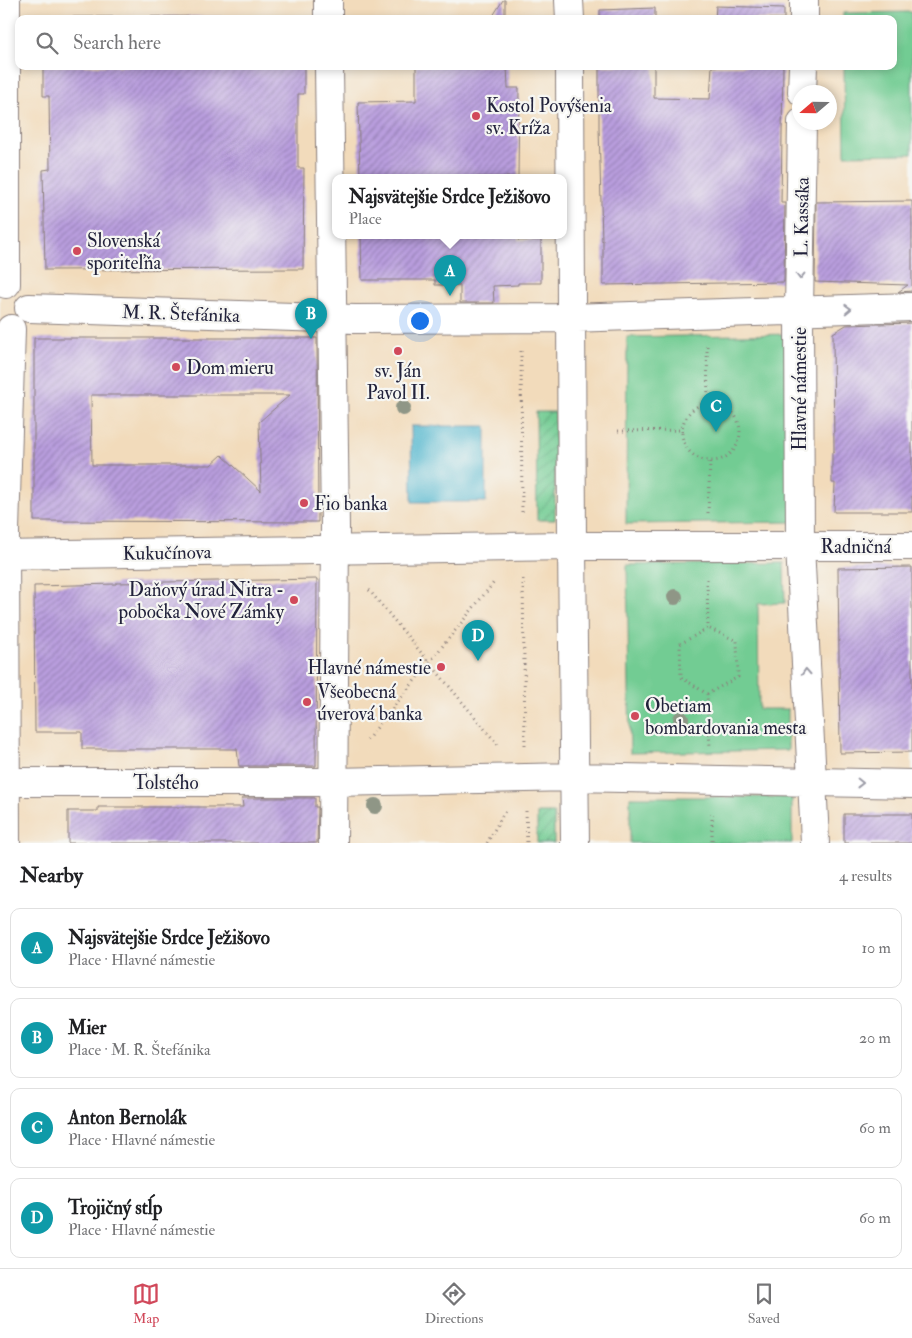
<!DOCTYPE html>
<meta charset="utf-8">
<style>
:root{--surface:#fff;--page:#f6f6f6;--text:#202124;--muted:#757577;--line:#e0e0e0;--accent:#d1495b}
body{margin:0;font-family:"IM FELL Double Pica",serif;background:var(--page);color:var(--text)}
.compass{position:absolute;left:792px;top:85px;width:45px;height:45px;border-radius:50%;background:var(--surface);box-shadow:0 2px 8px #0003;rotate:250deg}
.you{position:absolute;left:419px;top:320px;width:18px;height:18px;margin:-12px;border:4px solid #fff;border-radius:50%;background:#1a73e8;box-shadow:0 0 0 8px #1a73e833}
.badge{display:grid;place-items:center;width:32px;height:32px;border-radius:50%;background:var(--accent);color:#fff;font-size:16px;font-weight:700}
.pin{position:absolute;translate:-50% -41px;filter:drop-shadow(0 1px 2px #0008)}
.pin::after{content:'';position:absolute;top:26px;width:18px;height:15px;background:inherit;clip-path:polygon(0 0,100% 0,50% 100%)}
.popup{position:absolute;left:332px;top:174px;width:235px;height:65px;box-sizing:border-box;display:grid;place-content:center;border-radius:10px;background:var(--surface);filter:drop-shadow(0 1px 4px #0005);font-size:16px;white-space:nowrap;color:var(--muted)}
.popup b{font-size:19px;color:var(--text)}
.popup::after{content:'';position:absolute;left:50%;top:100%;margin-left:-10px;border:10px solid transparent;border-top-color:var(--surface)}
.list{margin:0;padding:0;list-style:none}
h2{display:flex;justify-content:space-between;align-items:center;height:65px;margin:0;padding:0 20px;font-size:21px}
h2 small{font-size:16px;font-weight:400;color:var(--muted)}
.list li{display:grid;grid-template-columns:32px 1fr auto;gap:15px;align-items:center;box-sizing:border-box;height:80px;margin:0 10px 10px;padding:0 10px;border:1px solid var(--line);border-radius:10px}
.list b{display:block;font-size:19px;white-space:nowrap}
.list p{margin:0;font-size:16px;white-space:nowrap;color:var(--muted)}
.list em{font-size:16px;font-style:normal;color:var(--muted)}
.icon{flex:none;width:28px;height:28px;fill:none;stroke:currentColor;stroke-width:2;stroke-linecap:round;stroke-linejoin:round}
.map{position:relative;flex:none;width:912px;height:843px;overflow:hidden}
.search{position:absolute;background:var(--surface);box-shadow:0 2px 8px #0003;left:15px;right:15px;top:15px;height:55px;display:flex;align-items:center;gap:12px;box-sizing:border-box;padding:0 18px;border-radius:10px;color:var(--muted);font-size:19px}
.sheet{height:425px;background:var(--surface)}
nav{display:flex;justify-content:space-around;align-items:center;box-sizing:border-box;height:70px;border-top:1px solid var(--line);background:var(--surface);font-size:14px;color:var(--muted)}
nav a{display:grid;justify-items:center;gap:2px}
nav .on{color:var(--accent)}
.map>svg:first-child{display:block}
.park{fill:#72cc93;stroke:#4a7767}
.garden{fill:url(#garden-furrows);stroke:#4a7767}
.water{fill:#4fb5cd;stroke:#386c84}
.building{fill:url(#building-hatch);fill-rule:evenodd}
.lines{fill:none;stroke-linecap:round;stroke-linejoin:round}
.street-casing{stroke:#8a7e7b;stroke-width:30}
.path{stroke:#8a7e7b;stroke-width:3;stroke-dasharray:1 4;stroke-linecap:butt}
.street{stroke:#fff;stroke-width:28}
.tree{fill:#8f9686}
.oneway{stroke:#9c9ca7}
.poi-dot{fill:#d1495b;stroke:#f6f6f2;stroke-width:2}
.labels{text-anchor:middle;stroke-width:4.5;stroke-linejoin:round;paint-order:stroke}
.poi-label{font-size:19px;fill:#22223b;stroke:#f6f6f2;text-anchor:start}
.street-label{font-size:19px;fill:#22223b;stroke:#f6f6f2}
</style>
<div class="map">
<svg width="912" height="843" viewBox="0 0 912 843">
<defs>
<pattern id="garden-furrows" width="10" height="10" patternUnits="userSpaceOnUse" patternTransform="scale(1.25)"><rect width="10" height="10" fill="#72cc93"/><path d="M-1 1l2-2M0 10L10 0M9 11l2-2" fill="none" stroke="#62af80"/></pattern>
<pattern id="building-hatch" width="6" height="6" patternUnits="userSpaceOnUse" patternTransform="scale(1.25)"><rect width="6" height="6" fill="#b99ede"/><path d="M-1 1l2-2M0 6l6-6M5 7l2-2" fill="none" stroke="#9680b5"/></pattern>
</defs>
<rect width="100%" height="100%" fill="#f6f6f2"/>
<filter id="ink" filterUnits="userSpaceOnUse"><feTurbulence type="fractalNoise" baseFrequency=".02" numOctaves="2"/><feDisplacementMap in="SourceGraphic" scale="10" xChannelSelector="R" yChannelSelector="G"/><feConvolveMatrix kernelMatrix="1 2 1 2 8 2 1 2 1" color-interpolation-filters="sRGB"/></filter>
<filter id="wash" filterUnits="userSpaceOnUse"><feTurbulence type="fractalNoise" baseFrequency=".0096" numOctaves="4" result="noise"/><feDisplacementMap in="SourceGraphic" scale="20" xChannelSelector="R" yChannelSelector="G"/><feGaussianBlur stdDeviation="1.12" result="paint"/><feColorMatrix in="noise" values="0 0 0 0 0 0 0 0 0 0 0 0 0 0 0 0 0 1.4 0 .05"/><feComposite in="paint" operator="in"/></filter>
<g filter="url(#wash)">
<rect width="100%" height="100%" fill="#f2dbbb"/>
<path class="park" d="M912,12V154L845,155L844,66H893V19H843V13Z
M795,334V522L626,524L627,337Z
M784,563L785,603L758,604L759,709H788V750L630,753L627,565Z
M630,797H792V843H630Z"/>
<path class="garden" d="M536,412H555V520H537Z
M537,813H554V843H537Z"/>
<path class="water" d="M411,426H486V502H412Z"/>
<g id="blocks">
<path class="building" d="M503,0H505V19H491Z
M716,6L784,8V19H715Z
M655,8V19H600V10Z
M265,16V18L303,17V19H43V17Z
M43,66H304V94H298V168H304L303,269L45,270L43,170L50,169L49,96H43Z
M416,66H507L508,88H519L518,177H360L358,102L416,101Z
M599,66H654V98L710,99L712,66H783L781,203H785L784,282L603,285V240L602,241L599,127Z
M912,201V291L898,292L908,285L815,282L816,202Z
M361,235H518V240H541V283H518V285L493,286L494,303H460V285H435V280H362Z
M912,323V512H834L835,483H832V452L834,451L833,333L846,325Z
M34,338H317L318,522L34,521ZM91,395H290L259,422L261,491L222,455L211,465H92Z
M912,567V752L840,753L838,568Z
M317,579L316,766H239L237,749H82V732H35L34,586L116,584V583Z
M242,798H315V807H318L317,843H68V811H98V807H243Z
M844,814H912V843H844Z"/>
</g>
</g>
<g filter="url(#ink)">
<use href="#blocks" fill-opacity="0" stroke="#8a7e7b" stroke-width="1"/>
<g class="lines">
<g class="street-casing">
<path id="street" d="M6,0V284
M328,0V19
M569,0L570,19
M804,19V0
M329,66L335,527L333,843
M570,66L572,546L575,843
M802,92L803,66
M802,122L799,311L800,546L814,820L815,843
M29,308L355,319L570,318L912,307
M0,555L572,546H912
M0,782H333L573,777L912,784
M6,843L5,531L11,329"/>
</g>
<path class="path" d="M707,346L708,403
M521,351L522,515
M682 432a29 29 0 1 1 58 0a29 29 0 1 1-58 0Z
M618,431L681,430
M708,513L710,462
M523,579L525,745
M707,579L708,628L680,644L681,677L707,694L710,747
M369,590L498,745
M707,694L738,677L737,641L708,628
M367,740L495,581
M526,811L527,843
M712,814V843
M487,843L505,811"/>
<use href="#street" class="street"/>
</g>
<g class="tree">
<circle cx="403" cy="408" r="8"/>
<circle cx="675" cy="597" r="8"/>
<circle cx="681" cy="719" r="8"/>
<circle cx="375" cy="806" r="8"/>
</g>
<defs><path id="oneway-chevron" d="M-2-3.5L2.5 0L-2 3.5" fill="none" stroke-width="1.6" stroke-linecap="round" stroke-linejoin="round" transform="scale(1.25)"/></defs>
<g class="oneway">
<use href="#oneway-chevron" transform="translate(800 276) rotate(91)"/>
<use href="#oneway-chevron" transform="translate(848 309) rotate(-2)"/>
<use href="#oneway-chevron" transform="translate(806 672) rotate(-93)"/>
<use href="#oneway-chevron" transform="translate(860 783) rotate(1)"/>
</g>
</g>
<g class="poi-dot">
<circle cx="476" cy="116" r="5"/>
<circle cx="77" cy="251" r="5"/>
<circle cx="398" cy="351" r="5"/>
<circle cx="176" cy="367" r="5"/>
<circle cx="304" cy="503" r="5"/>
<circle cx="294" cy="600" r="5"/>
<circle cx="441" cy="667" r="5"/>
<circle cx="307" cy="702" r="5"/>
<circle cx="635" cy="716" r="5"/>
</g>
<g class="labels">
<g class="poi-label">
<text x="486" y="112">Kostol Povýšenia<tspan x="486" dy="22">sv. Kríža</tspan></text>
<text x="87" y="247">Slovenská<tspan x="87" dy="22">sporiteľňa</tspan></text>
<text x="186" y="374">Dom mieru</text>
<text x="398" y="377" text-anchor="middle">sv. Ján<tspan x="398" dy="22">Pavol II.</tspan></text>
<text x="314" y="510">Fio banka</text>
<text x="284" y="596" text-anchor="end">Daňový úrad Nitra -<tspan x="284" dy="22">pobočka Nové Zámky</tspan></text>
<text x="431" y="674" text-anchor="end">Hlavné námestie</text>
<text x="317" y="698">Všeobecná<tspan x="317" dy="22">úverová banka</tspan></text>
<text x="645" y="712">Obetiam<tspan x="645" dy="22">bombardovania mesta</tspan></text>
</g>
<g class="street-label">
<text transform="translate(801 217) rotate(-89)" y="7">L. Kassáka</text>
<text transform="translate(181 313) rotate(2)" y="7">M. R. Štefánika</text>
<text transform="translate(799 389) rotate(-90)" y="7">Hlavné námestie</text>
<text x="856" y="553">Radničná</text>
<text transform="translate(167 552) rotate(-1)" y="7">Kukučínova</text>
<text x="166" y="789">Tolstého</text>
</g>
</g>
</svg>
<svg class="compass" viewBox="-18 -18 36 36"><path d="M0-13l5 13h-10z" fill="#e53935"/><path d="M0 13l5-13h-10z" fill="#757577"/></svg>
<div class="you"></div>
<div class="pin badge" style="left:450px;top:296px;background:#0f9aa8">A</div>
<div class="popup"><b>Najsvätejšie Srdce Ježišovo</b>Place</div>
<div class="pin badge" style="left:311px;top:339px;background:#0f9aa8">B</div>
<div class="pin badge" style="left:716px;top:432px;background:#0f9aa8">C</div>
<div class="pin badge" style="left:478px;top:661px;background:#0f9aa8">D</div>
<div class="search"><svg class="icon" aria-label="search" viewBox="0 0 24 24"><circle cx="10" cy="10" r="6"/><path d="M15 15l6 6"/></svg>Search here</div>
</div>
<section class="sheet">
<h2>Nearby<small>4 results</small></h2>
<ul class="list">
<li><span class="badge" style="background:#0f9aa8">A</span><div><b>Najsvätejšie Srdce Ježišovo</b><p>Place · Hlavné námestie</p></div><em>10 m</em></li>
<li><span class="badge" style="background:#0f9aa8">B</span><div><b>Mier</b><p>Place · M. R. Štefánika</p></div><em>20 m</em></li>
<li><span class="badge" style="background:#0f9aa8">C</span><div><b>Anton Bernolák</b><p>Place · Hlavné námestie</p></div><em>60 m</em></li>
<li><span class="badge" style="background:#0f9aa8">D</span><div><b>Trojičný stĺp</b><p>Place · Hlavné námestie</p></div><em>60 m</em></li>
</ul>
</section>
<nav>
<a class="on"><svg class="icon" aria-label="map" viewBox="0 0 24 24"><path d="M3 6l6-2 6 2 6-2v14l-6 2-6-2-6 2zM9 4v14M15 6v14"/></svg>Map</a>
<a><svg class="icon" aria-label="directions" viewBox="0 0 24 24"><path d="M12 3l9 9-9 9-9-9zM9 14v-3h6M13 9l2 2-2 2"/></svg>Directions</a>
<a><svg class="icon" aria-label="saved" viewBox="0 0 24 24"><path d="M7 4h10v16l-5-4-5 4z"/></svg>Saved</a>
</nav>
